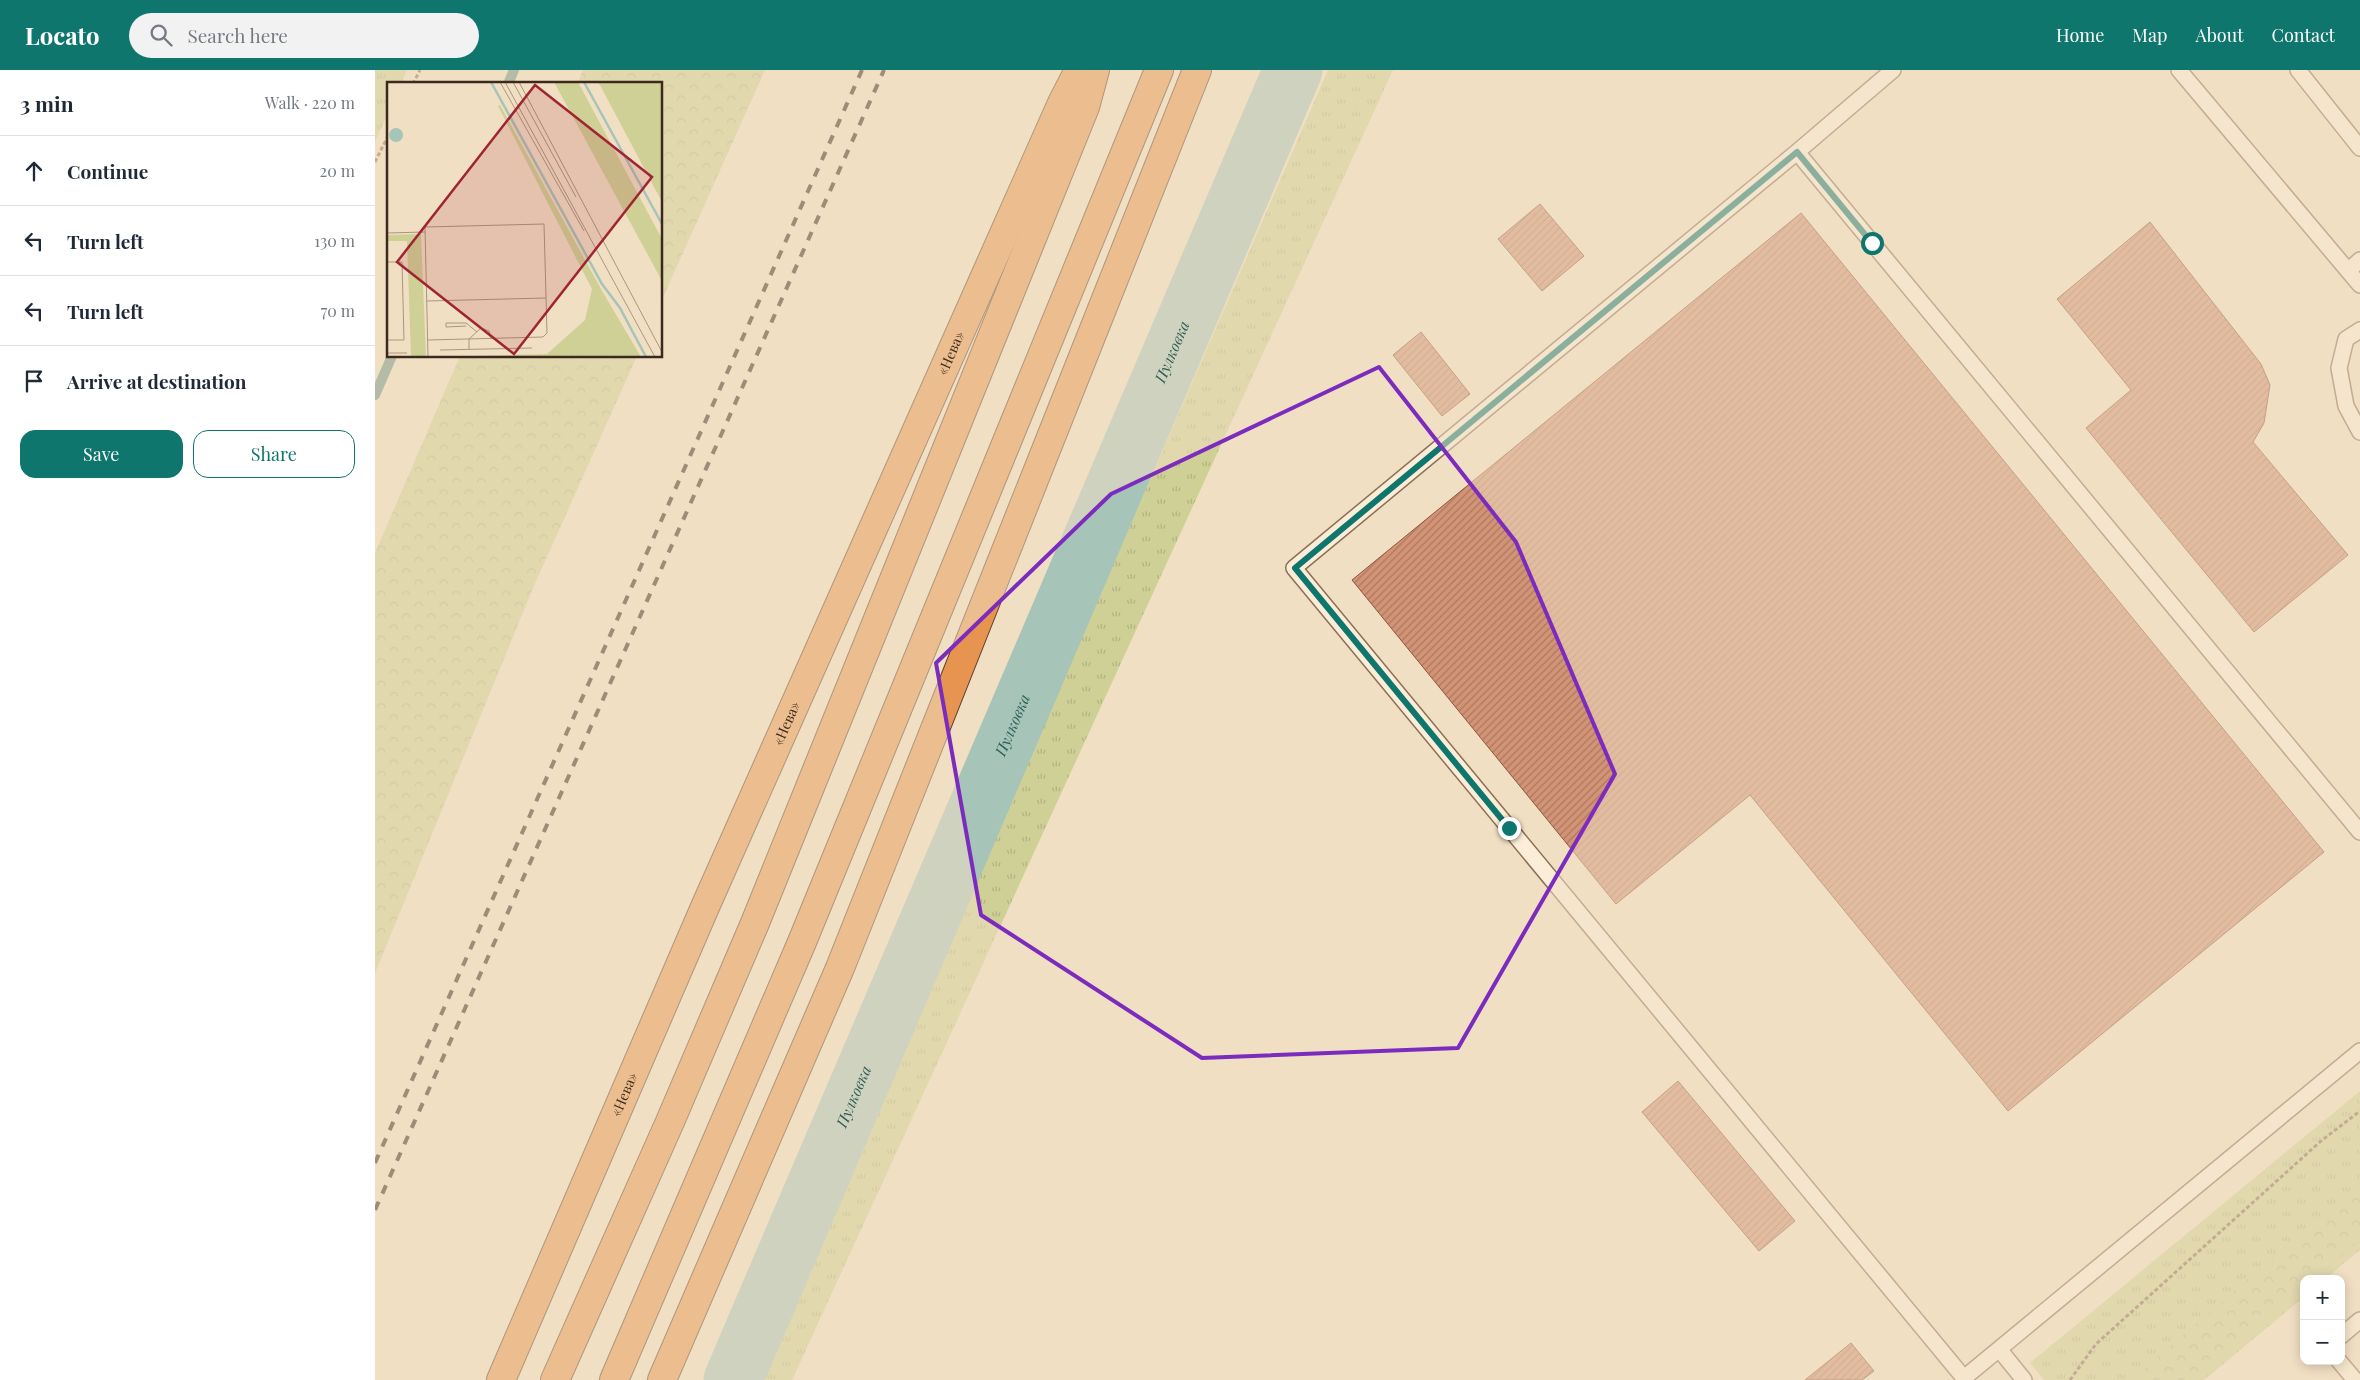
<!DOCTYPE html>
<meta charset="utf-8">
<style>
:root{--surface:#fff;--page:#f2f2f3;--text:#1f2937;--muted:#747a83;--line:#e0e1e3;--accent:#0f766e}
body{margin:0;font-family:"Playfair Display",serif;background:var(--page);color:var(--text)}
.controls{position:absolute;right:15px;bottom:15px;display:grid;overflow:hidden;border-radius:10px;box-shadow:0 2px 12px #0003}
.controls button{width:45px;height:45px;display:grid;place-items:center;padding:0;border:0;border-bottom:1px solid var(--line);background:var(--surface);color:var(--text);font:25px sans-serif}
.stop{position:absolute;width:15px;height:15px;margin:-11px;border:4px solid #0f766e;border-radius:50%;background:#fff}
.stop.end{background:#0f766e;border-color:#fff;box-shadow:0 1px 5px #0008}
.list{margin:0;padding:0;list-style:none}
h2{display:flex;justify-content:space-between;align-items:center;height:65px;margin:0;padding:0 20px;font-size:21px}
h2 small{font-size:16px;font-weight:400;color:var(--muted)}
.list li{display:grid;grid-template-columns:32px 1fr auto;gap:15px;align-items:center;box-sizing:border-box;height:70px;padding:0 20px;border-top:1px solid var(--line)}
.list b{display:block;font-size:19px;white-space:nowrap}
.list em{font-size:16px;font-style:normal;color:var(--muted)}
.actions{display:flex;gap:10px;padding:15px 20px}
.actions a{flex:1;padding:11px 0;border:1px solid var(--accent);border-radius:15px;text-align:center;font-size:18px;color:var(--accent)}
.actions .main{background:var(--accent);color:#fff}
.icon{flex:none;width:28px;height:28px;fill:none;stroke:currentColor;stroke-width:2;stroke-linecap:round;stroke-linejoin:round}
.map{position:relative;flex:none;width:1985px;height:1310px;overflow:hidden}
header{display:flex;align-items:center;gap:30px;box-sizing:border-box;height:70px;padding:0 25px;background:var(--accent);color:#fff}
header strong{font-size:24px}
nav{display:flex;gap:28px;margin-inline-start:auto;font-size:18px}
.search{width:350px;height:45px;background:var(--page);display:flex;align-items:center;gap:12px;box-sizing:border-box;padding:0 18px;border-radius:28px;color:var(--muted);font-size:19px}
main{display:flex}
aside{flex:1;background:var(--surface)}
.map>svg:first-child{display:block}
.grass{fill:url(#grass-tufts)}
.forest{fill:url(#forest-crowns)}
.lines{fill:none;stroke-linecap:round;stroke-linejoin:round}
.stream{stroke:#6b9385;stroke-width:10}
.river{stroke:#a6c4b8;stroke-width:59}
.building{fill:url(#building-hatch);stroke:#8e543c}
.lane-casing{stroke:#8d6f58;stroke-width:18}
.highway-casing{stroke:#5b3e2d;stroke-width:30}
.path{stroke:#8d6f58;stroke-width:3;stroke-dasharray:4 2.5;stroke-linecap:butt}
.lane{stroke:#fbedd7;stroke-width:15}
.highway{stroke:#e6944f;stroke-width:28}
.rail{stroke:#3c291d;stroke-width:4;stroke-dasharray:9 9;stroke-linecap:butt}
.route{stroke:#0f766e;stroke-width:6}
.marked{fill:none;stroke:#7b2cbf;stroke-width:4;stroke-linejoin:round}
.labels{text-anchor:middle;stroke-width:4;stroke-linejoin:round;paint-order:stroke}
.street-label{font-size:14px;fill:#3c291d;stroke:#f8ead3}
.water-label{font-size:15px;font-style:italic;fill:#2c5d55;stroke:#f8ead3}
.inset-river{fill:none;stroke:#a6c4b8;stroke-width:2.5}
.inset-road{fill:none;stroke:#a99681;stroke-width:1}
.view{fill:#a02432;fill-opacity:0.15;stroke:#a02432;stroke-width:2.5}
.inset-edge{fill:none;stroke:#3c291d;stroke-width:2.5}
</style>
<header>
<strong>Locato</strong>
<div class="search"><svg class="icon" aria-label="search" viewBox="0 0 24 24"><circle cx="10" cy="10" r="6"/><path d="M15 15l6 6"/></svg>Search here</div>
<nav><a>Home</a><a>Map</a><a>About</a><a>Contact</a></nav>
</header>
<main>
<aside>
<h2>3 min<small>Walk · 220 m</small></h2>
<ul class="list">
<li><svg class="icon" aria-label="ahead" viewBox="0 0 24 24"><path d="M12 20V5M6 11l6-6 6 6"/></svg><div><b>Continue</b></div><em>20 m</em></li>
<li><svg class="icon" aria-label="left" viewBox="0 0 24 24"><path d="M17 20v-9H6M10 6l-5 5 5 5"/></svg><div><b>Turn left</b></div><em>130 m</em></li>
<li><svg class="icon" aria-label="left" viewBox="0 0 24 24"><path d="M17 20v-9H6M10 6l-5 5 5 5"/></svg><div><b>Turn left</b></div><em>70 m</em></li>
<li><svg class="icon" aria-label="arrive" viewBox="0 0 24 24"><path d="M6 21V4h12l-3 4 3 4H6"/></svg><div><b>Arrive at destination</b></div></li>
</ul>
<div class="actions"><a class="main">Save</a><a>Share</a></div>
</aside>
<div class="map">
<svg width="1985" height="1310" viewBox="0 0 1985 1310">
<defs>
<pattern id="grass-tufts" width="24" height="20" patternUnits="userSpaceOnUse" patternTransform="scale(1.25)"><rect width="24" height="20" fill="#cfd096"/><path d="M3 7l-1-3M5 7V3M7 7l1-3M15 17l-1-3M17 17v-4M19 17l1-3" fill="none" stroke="#b3b381"/></pattern>
<pattern id="forest-crowns" width="20" height="18" patternUnits="userSpaceOnUse" patternTransform="scale(1.25)"><rect width="20" height="18" fill="#cfd096"/><path d="M2 6a3 3 0 1 1 6 0M12 15a3 3 0 1 1 6 0" fill="none" stroke="#b3b381"/></pattern>
<pattern id="building-hatch" width="6" height="6" patternUnits="userSpaceOnUse" patternTransform="scale(1.25)"><rect width="6" height="6" fill="#d29376"/><path d="M-1 1l2-2M0 6l6-6M5 7l2-2" fill="none" stroke="#ac7860"/></pattern>
</defs>
<rect width="100%" height="100%" fill="#f1dfc3"/>
<path class="grass" d="M0,0H32L26,14H14V41L0,72Z
M953,0H1018L417,1310H384Z
M1985,1021V1180L1950,1209H1929V1227L1829,1310H1669L1655,1293Z"/>
<path class="forest" d="M208,0H390L286,232V14H202Z
M85,286H262L158,518L0,903V483Z
M1985,1112V1170L1939,1209H1929V1217L1817,1310H1761L1764,1303Z"/>
<g class="lines">
<path class="stream" d="M133,14L139,0
M0,325L17,286"/>
<path class="river" id="s1" d="M358,1310L918,0"/>
</g>
<path class="building" d="M1165,134L1209,186L1167,221L1123,169Z
M1426,143L1949,782L1633,1041L1375,725L1241,834L977,510Z
M1775,152L1886,294L1895,315L1889,353L1878,372L1973,485L1879,562L1711,358L1756,320L1682,229Z
M1046,262L1095,324L1067,346L1018,285Z
M1303,1011L1420,1151L1384,1181L1267,1042Z
M1476,1273L1499,1301L1487,1310H1430Z"/>
<g class="lines">
<g class="lane-casing">
<path id="lane" d="M1518,0L1422,82L919,498L1589,1308L1985,981
M1804,0L1985,215
M1923,0L1985,78
M1422,82L1985,762
M1973,201L1985,190
M1985,260L1971,269L1964,298L1971,336L1985,362
M1966,1266L1985,1250
M1624,1279L1649,1310
M1964,1291L1980,1310"/>
</g>
<g class="highway-casing">
<g id="highway">
<path id="s2" d="M126,1310L330,837L687,33L704,0"/>
<path d="M180,1310L294,1054L380,853L710,37L720,0"/>
<path d="M239,1310L427,872L784,0"/>
<path d="M287,1310L465,898L822,0"/>
</g>
</g>
<path class="path" d="M38,14L45,0
M0,92L14,64
M1695,1310L1721,1274L1946,1071L1985,1041"/>
<use href="#lane" class="lane"/>
<use href="#highway" class="highway"/>
<path class="rail" d="M0,1093L487,0
M0,1140L509,0"/>
</g>
<g class="lines">
<path class="route" d="M1134,758L920,498L1422,82L1497,173"/>
</g>
<path d="M0 0H1985V1310H0ZM1004,297L1141,472L1240,704L1083,978L827,988L606,845L561,593L736,424Z" fill="#f1dfc3" fill-opacity=".55" fill-rule="evenodd"/>
<path class="marked" d="M1004,297L1141,472L1240,704L1083,978L827,988L606,845L561,593L736,424Z"/>
<g class="labels">
<g class="street-label">
<text dy="5" stroke="none"><textPath href="#s2" startOffset="1121">«Нева»</textPath></text>
<text dy="5" stroke="none"><textPath href="#s2" startOffset="716">«Нева»</textPath></text>
<text dy="5" stroke="none"><textPath href="#s2" startOffset="311">«Нева»</textPath></text>
</g>
<g class="water-label">
<text dy="5" stroke="none"><textPath href="#s1" startOffset="1118">Пулковка</textPath></text>
<text dy="5" stroke="none"><textPath href="#s1" startOffset="712">Пулковка</textPath></text>
<text dy="5" stroke="none"><textPath href="#s1" startOffset="308">Пулковка</textPath></text>
</g>
</g>
<g transform="translate(12 12)">
<rect width="275" height="275" fill="#f1dfc3"/>
<path d="M211,0H275V120L214,5ZM113,23L214,207L254,275H49L160,272L198,238L205,207L111,24ZM34,152L39,275H24L20,159H0V153Z" fill="#cfd096"/>
<path d="M167,0H191L275,157V199ZM24,159L26,161L32,275H25L21,160ZM208,258L222,262L218,269L222,275H203Z" fill="#cfd096"/>
<path d="M2 53a7 7 0 1 1 14 0a7 7 0 1 1-14 0Z" fill="#a6c4b8"/>
<path class="inset-river" d="M104,0L215,202L233,226L259,275M197,0L275,142"/>
<path class="inset-road" d="M113,0L197,149M118,0L268,275M126,0L189,115M132,0L275,270M0,151L38,150M0,180H15L17,258H0M40,219L159,216M79,244L59,245V241H79L90,250M41,258L156,255L160,251L157,142L38,145L41,275M82,267V257L94,246L102,249L104,257M53,268L145,266M0,271H20"/>
<path class="view" d="M148,3L265,95L127,272L10,180Z"/>
<rect width="275" height="275" class="inset-edge"/>
</g>
</svg>
<div class="controls">
<button>+</button>
<button>−</button>
</div>
<div class="stop" style="left:1497px;top:173px"></div>
<div class="stop end" style="left:1134px;top:758px"></div>
</div>
</main>
